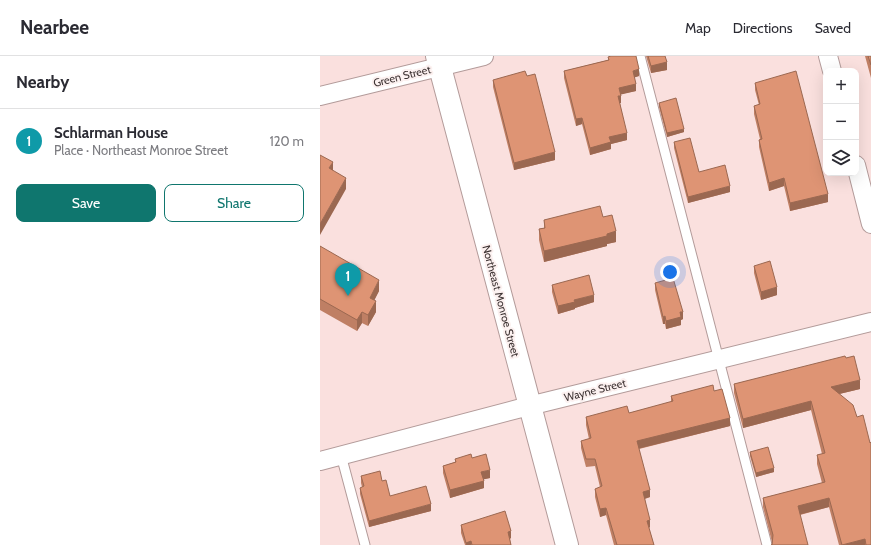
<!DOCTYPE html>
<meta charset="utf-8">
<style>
:root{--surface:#fff;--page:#f2f2f3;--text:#2b2b33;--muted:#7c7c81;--line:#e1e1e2;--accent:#0f766e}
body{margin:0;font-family:Cabin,sans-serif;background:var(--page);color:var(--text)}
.controls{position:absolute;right:12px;top:12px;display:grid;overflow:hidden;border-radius:8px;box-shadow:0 4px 16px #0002}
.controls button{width:36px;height:36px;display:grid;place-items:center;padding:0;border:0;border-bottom:1px solid var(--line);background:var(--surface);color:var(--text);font:20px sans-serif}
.you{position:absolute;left:350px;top:216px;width:14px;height:14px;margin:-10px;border:3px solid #fff;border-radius:50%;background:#1a73e8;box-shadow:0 0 0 6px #1a73e833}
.badge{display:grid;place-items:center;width:26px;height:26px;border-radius:50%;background:var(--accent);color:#fff;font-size:13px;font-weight:700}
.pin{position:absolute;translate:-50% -33px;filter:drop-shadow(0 1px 2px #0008)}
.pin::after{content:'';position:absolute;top:21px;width:14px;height:12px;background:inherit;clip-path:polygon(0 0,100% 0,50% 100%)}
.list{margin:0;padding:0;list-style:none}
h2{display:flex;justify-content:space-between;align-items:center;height:52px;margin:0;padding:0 16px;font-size:17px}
h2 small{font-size:13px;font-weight:400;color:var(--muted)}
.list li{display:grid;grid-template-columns:26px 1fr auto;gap:12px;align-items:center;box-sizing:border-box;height:64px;padding:0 16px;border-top:1px solid var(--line)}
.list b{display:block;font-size:15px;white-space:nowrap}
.list p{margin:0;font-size:13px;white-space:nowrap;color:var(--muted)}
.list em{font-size:13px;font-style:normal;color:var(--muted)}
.actions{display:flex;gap:8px;padding:12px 16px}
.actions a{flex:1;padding:9px 0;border:1px solid var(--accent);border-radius:8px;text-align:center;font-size:14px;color:var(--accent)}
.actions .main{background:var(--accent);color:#fff}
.icon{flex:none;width:22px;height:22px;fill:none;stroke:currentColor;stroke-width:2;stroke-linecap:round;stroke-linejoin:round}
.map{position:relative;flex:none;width:551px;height:489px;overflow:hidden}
header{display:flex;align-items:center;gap:24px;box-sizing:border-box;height:56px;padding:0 20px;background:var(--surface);border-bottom:1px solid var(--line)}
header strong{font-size:19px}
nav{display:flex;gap:22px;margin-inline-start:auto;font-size:14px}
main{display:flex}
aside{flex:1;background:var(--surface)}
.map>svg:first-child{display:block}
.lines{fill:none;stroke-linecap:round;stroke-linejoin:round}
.service-casing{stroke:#b39b9a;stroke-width:11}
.minor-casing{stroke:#b39b9a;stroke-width:20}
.tertiary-casing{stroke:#b39b9a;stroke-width:24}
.service{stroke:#fff;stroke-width:9}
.minor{stroke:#fff;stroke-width:18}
.tertiary{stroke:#fff;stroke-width:22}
.wall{fill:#bf7f64}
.shaded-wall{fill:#9b6851}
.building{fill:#de9474;stroke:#9b6851}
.labels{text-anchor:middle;stroke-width:4;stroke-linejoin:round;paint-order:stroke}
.street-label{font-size:11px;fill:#3c3232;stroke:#fcf1f0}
</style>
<header>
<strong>Nearbee</strong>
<nav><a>Map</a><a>Directions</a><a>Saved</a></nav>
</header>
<main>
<aside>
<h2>Nearby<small></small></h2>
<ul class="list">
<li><span class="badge" style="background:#0f9aa8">1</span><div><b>Schlarman House</b><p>Place · Northeast Monroe Street</p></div><em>120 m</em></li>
</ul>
<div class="actions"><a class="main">Save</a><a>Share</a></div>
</aside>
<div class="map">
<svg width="551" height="489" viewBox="0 0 551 489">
<rect width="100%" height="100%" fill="#fae0de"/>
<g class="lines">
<g class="service-casing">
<path id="service" d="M320,0L447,489
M21,399L45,489"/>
</g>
<g class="minor-casing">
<path id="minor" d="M508,0L512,15
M0,40L164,0
M536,109L551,168
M0,405L209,350L551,266"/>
</g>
<g class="tertiary-casing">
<path id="tertiary" d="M117,0L247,489"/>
</g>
<use href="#service" class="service"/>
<use href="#minor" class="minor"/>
<use href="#tertiary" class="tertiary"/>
</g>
<path class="wall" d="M326,0H345L347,14L331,17Z
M545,0H551V22Z
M288,1L319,20L314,21L316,35L301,38V47H300L307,84L291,88V93L270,99L262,68L256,70L244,22V15L288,4Z
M173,24L235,104L194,114L173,31Z
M435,27L508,146L470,155L464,130L449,135L439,91V84L440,83L434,58V50L439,49L435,34Z
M339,47L364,76L347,81L339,51Z
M354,86L379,116L410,136L368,147L354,92Z
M283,161L296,186L287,188V190L224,206L219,184V173L224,172V164Z
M0,190L59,235L54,244L56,256L48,270L42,267L37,275L0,254Z
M434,210L457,239L441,244L434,217Z
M335,227L363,263L361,264V269L346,273L345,268H343L335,234Z
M232,229L274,246L255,252V253L238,258L232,236Z
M526,302L540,333L519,338L551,489H519L509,451L480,459L452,489V486L443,451V442L502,427L497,408V399L502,398L491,354L423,372L414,337V328Z
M394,335L410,370L319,393L330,441L325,443L330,471L329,472L334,489H294L286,459L280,461L275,441V433L280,431L275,410L266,411L261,392V385L269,383L266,369V361L309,357L351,346V340Z
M430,396L454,416L436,421L430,400Z
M152,402L170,422L163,423L164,432L130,442L123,417V410L135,406V403Z
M41,420L62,425L70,440L111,455L49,471L40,438V432L42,431L41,427Z
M141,469L191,482L190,483L191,489H145L141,477Z"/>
<path class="shaded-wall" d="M347,6V14L331,17V10Z
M319,13V20L313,22V15Z
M316,28V35L299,39V32Z
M298,40H301V47H298Z
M262,62V68L256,70V63Z
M364,73V76L347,81V77Z
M307,77V84L291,88V93L270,99V92L289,81Z
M235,96V104L194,114V107Z
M13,106V117L9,112Z
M26,122V133L0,179V168Z
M464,122V130L449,135V127Z
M410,130V136L368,147V141Z
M508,138V146L470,155V147Z
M296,175V186L287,188V190L224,206V195Z
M59,224V235L50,253V242Z
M457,231V239L441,244V236Z
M274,239V246L255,252V253L238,258V250L254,244Z
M56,245V256L48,270V259Z
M42,256V267L37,275V264Z
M360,256H363V263L361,264V269L346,273V265Z
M345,260V268H343V261Z
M540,324V333L511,340V331Z
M491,345V354L423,372V363Z
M410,362V370L317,393V385Z
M454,412V416L436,421V417Z
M170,414V422L161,424V416Z
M164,425V432L130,442V434Z
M330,434V441L323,443V436Z
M509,442V451L478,459V450Z
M111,448V455L49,471V465Z
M286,452V459L280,461V453Z
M330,464V471L327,472V465Z
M191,475V482L188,483V476Z
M545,483V489H523Z
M151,485V489H146V487Z"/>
<path class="building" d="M291,0H316L319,13L313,15L316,28L299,32L301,40H298L307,77L289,81L291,86L270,92L262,62L256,63L244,15L289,4L288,1Z
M328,0H345L347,6L331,10Z
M548,0H551V9Z
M205,15L207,20L215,18L235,96L194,107L173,24Z
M476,15L508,138L470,147L464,122L449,127L439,84L442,83L434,50L440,48L435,27Z
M356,42L364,73L347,77L339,47Z
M370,82L379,116L405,109L410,130L368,141L354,86Z
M0,99L13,106L9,112L26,122L0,168Z
M280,150L283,161L292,159L296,175L287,178V180L224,195L219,173L225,172L224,164Z
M0,190L59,224L50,242L56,245L48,259L42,256L37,264L0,243Z
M450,205L457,231L441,236L434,210Z
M269,219L274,239L254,244L255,246L238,250L232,229Z
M353,222L363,256H360L361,261L346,265L345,260L343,261L335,227Z
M525,300L526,302L534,300L540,324L511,331L533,349L537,361L543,359L550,387L551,386V489H546L545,483L522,489L509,442L478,450L488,489H451H452L453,479L443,442L505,426L497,399L505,397L491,345L423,363L414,328Z
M393,329L394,335L402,333L410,362L317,385L330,434L323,436L330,464L327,465L334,489H297L286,452L280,453L275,433L282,430L275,403H266L261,385L271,382L266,361L307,350L309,357L353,345L351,340Z
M448,391L454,412L436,417L430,396Z
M151,398L152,402L166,398L170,414L161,416L164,425L130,434L123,410L136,406L135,403Z
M60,415L62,425L66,424L70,440L106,430L111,448L49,465L40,432L44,430L41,420Z
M185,455L191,475L188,476L191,489H152L151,485L146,487L141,469Z"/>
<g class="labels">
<g class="street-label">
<text transform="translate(82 20) rotate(-14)" y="4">Green Street</text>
<text transform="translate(181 245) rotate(75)" y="4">Northeast Monroe Street</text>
<text transform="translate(275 334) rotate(-14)" y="4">Wayne Street</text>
</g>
</g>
</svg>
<div class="controls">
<button>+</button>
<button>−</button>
<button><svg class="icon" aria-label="layers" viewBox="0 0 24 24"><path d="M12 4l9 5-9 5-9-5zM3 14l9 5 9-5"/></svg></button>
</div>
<div class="you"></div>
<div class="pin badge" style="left:28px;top:240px;background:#0f9aa8">1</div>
</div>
</main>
